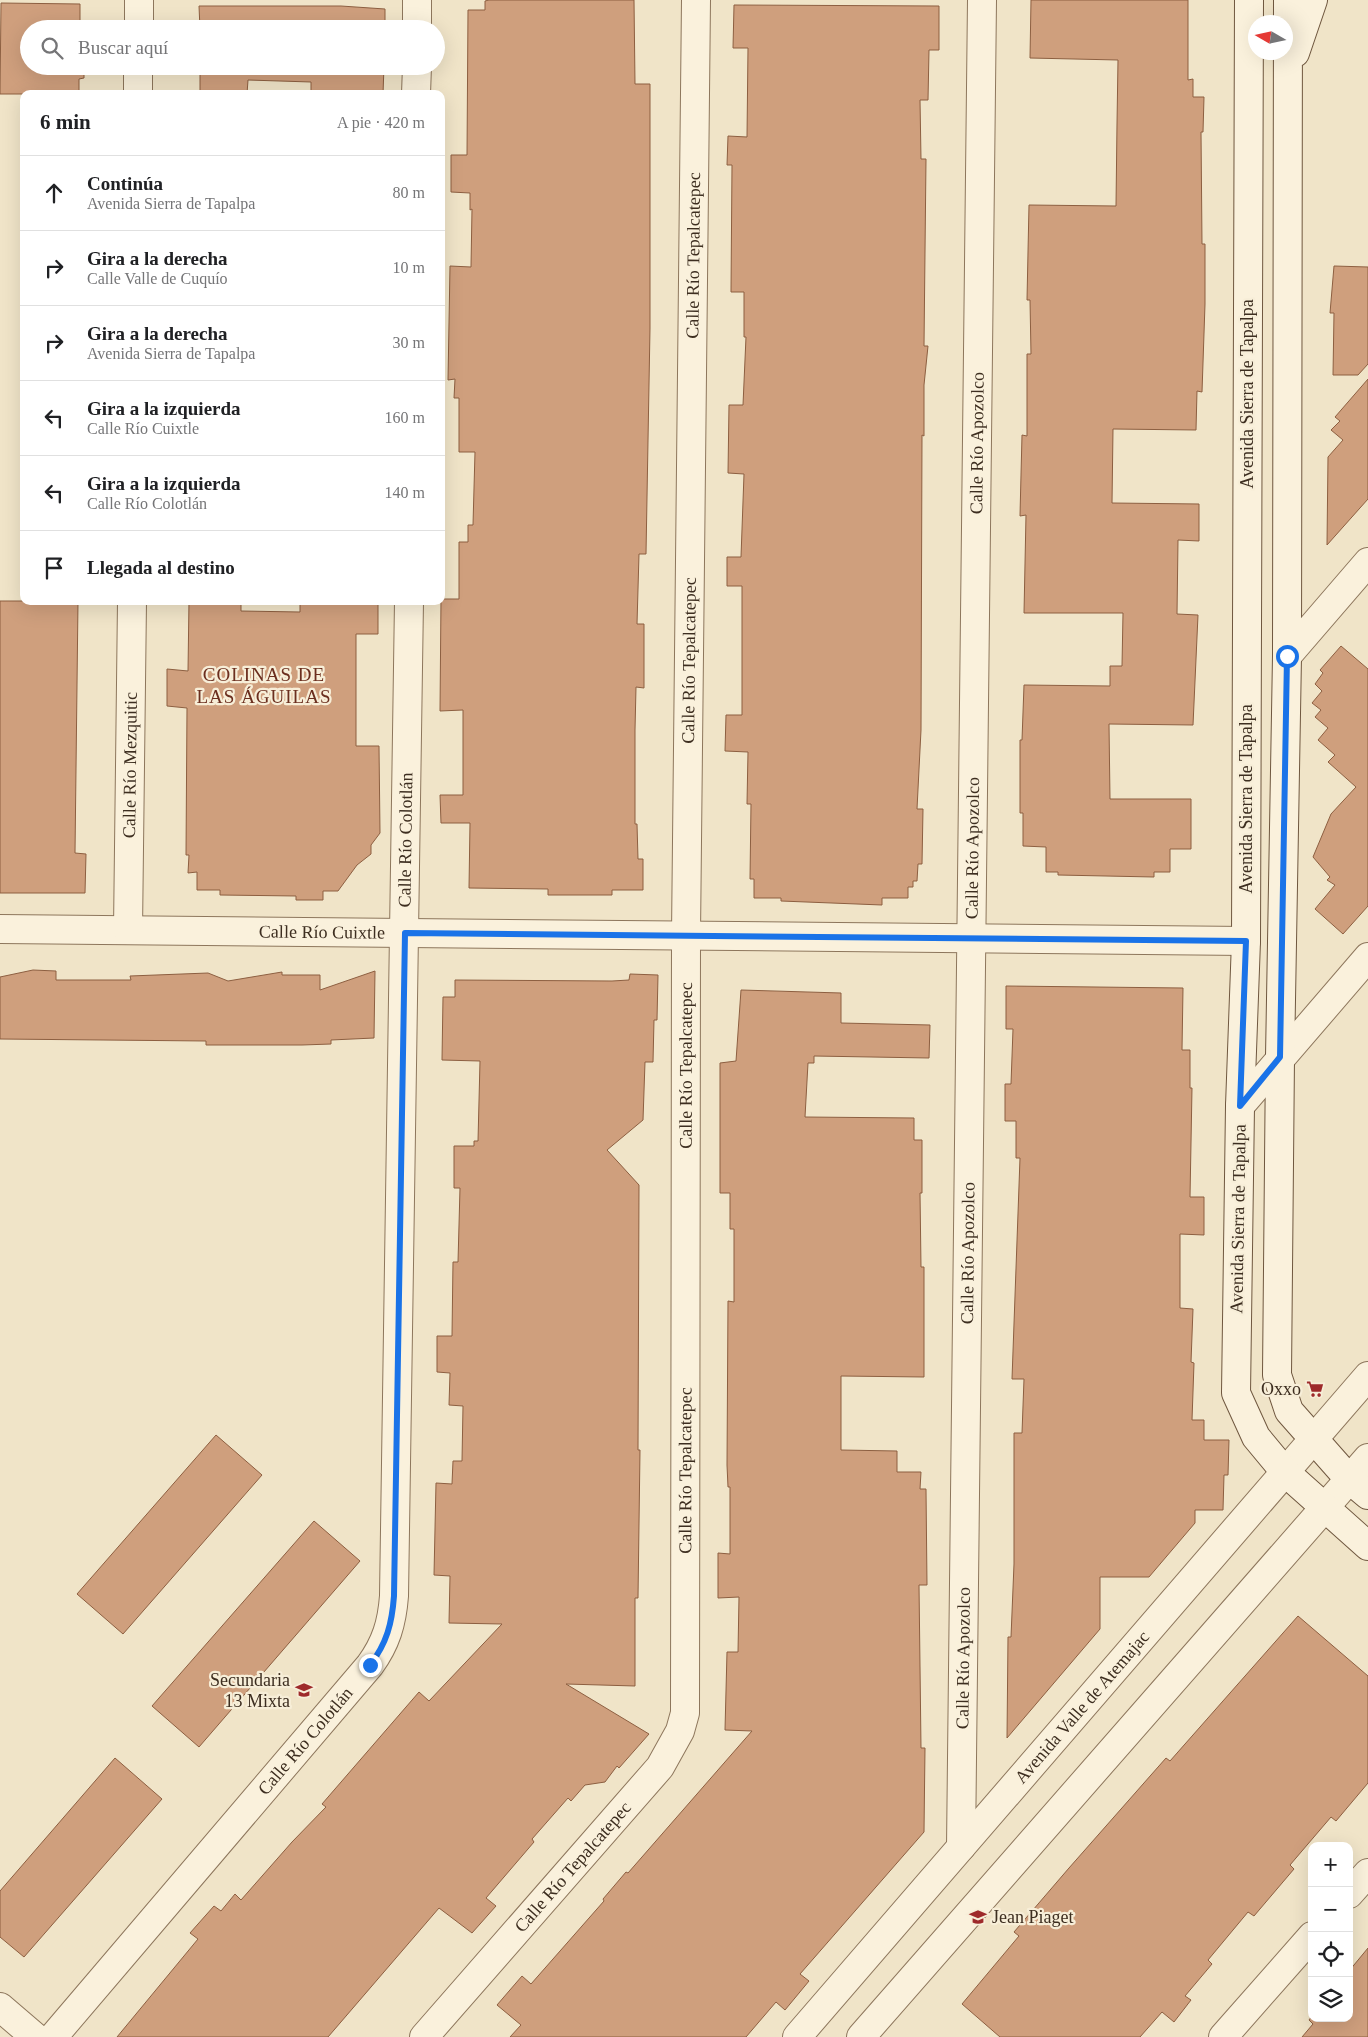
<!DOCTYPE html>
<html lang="es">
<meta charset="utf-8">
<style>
:root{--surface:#fff;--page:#f6f6f6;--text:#202124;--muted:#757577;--line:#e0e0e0}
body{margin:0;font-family:"Times New Roman",serif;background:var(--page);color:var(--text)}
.controls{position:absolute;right:15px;bottom:15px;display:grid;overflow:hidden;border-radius:10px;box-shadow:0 5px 20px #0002}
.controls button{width:45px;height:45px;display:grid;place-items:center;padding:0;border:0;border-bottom:1px solid var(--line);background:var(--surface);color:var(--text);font:25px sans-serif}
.compass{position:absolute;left:1248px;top:15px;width:45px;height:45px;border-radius:50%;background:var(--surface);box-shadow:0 5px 20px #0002;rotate:279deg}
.stop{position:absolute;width:15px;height:15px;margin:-11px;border:4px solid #1a73e8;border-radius:50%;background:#fff}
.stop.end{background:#1a73e8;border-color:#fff;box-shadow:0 1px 5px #0008}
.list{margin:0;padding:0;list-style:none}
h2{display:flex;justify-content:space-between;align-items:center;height:65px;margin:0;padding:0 20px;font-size:21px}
h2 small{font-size:16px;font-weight:400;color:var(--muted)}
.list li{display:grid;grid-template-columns:32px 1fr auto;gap:15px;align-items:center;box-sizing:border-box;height:75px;padding:0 20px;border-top:1px solid var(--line)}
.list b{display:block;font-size:19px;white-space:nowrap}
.list p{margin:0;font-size:16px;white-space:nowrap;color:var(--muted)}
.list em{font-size:16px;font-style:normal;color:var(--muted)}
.icon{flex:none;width:28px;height:28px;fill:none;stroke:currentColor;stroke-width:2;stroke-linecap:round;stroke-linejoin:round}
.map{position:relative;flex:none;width:1368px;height:2037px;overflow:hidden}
.search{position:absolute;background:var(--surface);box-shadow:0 5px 20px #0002;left:20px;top:20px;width:425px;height:55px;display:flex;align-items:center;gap:12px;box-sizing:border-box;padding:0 18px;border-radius:28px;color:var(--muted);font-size:19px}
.panel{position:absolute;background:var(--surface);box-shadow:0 5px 20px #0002;left:20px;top:90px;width:425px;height:515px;border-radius:10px}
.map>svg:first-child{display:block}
.building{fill:#cf9f7d;stroke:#8d5f41}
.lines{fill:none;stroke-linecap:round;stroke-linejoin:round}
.street-casing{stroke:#8d765c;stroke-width:30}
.secondary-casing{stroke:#6f573f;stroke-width:30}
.street{stroke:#faf1dc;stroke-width:28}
.secondary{stroke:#faf1dc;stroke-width:28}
.route{stroke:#1a73e8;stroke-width:6}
.labels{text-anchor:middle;stroke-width:4.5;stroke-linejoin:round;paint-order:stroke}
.street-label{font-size:18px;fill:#3d2e20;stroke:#f7eed8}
.poi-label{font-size:18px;fill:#3d2e20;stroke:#f7eed8;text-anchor:end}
.neighbourhood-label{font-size:19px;letter-spacing:1px;fill:#6b2e1e;stroke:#f7eed8}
</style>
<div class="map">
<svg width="1368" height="2037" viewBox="0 0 1368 2037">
<rect width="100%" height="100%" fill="#f0e4c8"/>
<path class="building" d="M489,0H634L635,84H650V328L646,554H639L637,624H644V688L636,687L635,730V824H637L638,859H643V890H612V895H548V889L469,888L470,823H441L440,795H463V710L440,711L441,599H459V542H468V525H473L475,452H459V398H454L455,379L448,380L450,266L471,267L472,209L470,210V193L451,192V155H467L468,10H485V1Z
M1031,0H1188V80L1193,79V97H1204L1203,132H1201L1202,244H1205V304L1202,392L1197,391L1196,430L1113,429L1112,503L1199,504V541L1178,540L1177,614L1198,615L1193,725L1109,724L1110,799H1191V849H1170V872H1154V877L1058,875V872H1046V847L1023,846V813H1020V740H1022L1024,685L1110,686V666H1122L1123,613H1024L1026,515L1020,516L1022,435L1027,436V354H1031L1030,300H1027L1029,205L1116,206L1117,124L1118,60L1030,58Z
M1,3L80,4V25H85V29H29V66H84V78L79,79V94H0Z
M734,5L939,6V50H929L928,100H920L921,159H926L924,346H928L924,385V436L922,435L921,730L917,809H923L922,864H918L917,881H913V887H908V898H882V905L781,901V898H754V879H750L751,804H747L748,752L725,751L726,715H742V586H727V557H741L744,474L728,473L729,405H743L746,337H744V292H731L732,165H727L728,136L747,137L748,48H733Z
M199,6H341L385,9V29H200Z
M200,66H384L383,94H311V82L248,80L247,94H200Z
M1334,266L1368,267V364L1358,375H1333L1334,313H1330Z
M1368,379V499L1327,545L1328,457L1343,440L1331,430L1340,421L1335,417Z
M0,601H78L75,853L86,854L85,893H0Z
M189,601H241V611L300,612V601H378V634H356V746H379L380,833L371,845V854L357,865L338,891H323V900H296V896L220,895V890H197V872L188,873L189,855H186L187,708L167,706V669L188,671Z
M1341,646L1368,669V906L1343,934L1315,909L1335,885L1327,880L1330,877L1313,857L1331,814L1356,787L1328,762L1335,755L1318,740L1328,728L1315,717L1321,710L1312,703L1322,691L1315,684L1323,673L1320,670Z
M33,970L56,971V980H131L130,976L208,973L228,981L282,972V975H320V990L375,971L374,1038L331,1040V1044L302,1045H206V1041L0,1039V977Z
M630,974L658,975L657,1020H654L653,1062H645L643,1120L607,1150L639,1185L638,1450H640L638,1598H635V1686L566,1684L649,1734L619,1768L617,1766L605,1782L585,1785L571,1801L568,1798L532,1839L534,1842L486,1898L496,1906L472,1933L439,1908L328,2037H117L198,1939L190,1933L214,1906L221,1911L235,1894L241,1900L292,1842L326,1807L322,1804L419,1692L429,1701L502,1624L449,1623L450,1576L434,1575L436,1483L452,1484L453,1461H462L463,1406L449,1405L450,1373L437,1372V1336H452L453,1262H458L460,1188H454V1146H474V1141H478L480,1061L442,1060L443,997H455V980L612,981L629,980Z
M1006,986L1183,988L1182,1050H1190V1088H1192L1190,1197H1204V1235L1180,1234V1308L1193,1309L1191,1362L1194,1363L1192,1420H1204V1440H1229L1228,1475H1224L1223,1510H1195V1523L1149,1577H1100V1629L1007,1738L1008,1637H1011L1014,1564V1433H1022L1024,1379H1012L1020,1158H1016V1121H1005V1084H1011L1013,1029H1006Z
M741,990L841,993V1023L930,1025L929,1058L814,1056V1063H808L805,1117L914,1118V1140H922V1193H920L921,1267H924V1377L841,1376V1450L897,1451V1472H921L920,1489H926L927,1585H919L921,1748H925L924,1832L800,1974L809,1981L785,2010L776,2002L746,2037H510L521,2025L497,2005L522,1976L531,1984L604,1901L603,1899L626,1872L628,1873L752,1731L725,1730L727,1652H738L739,1597L718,1598V1553L730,1554V1487H728L727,1465L728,1301L734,1302V1229H730V1193H720V1063L736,1061Z
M216,1435L262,1475L123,1634L77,1594Z
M314,1521L360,1561L199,1747L152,1706Z
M1298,1616L1368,1676V1783L1336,1821L1331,1817L1290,1865L1294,1869L1254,1916L1248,1912L1208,1960L1212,1964L1185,1996L1191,2000L1174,2022L1162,2012L1140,2037H1000L962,2004L1019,1936L1014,1932L1069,1868L1166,1758L1170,1761Z
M115,1758L162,1799L24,1957L0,1937V1891Z
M1368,1948V2037H1302L1313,2024L1309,2020L1312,2016V2018H1349V1971Z"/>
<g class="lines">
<g class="street-casing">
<g id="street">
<path d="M139,29V0"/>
<path d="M417,29V0"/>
<path d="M138,94V66"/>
<path d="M416,94L417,66"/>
<path d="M1287,656L1368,562"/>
<path id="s1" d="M0,929L1246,941"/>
<path id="s2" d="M128,930L132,601"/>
<path d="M1240,1106L1368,957"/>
<path id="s3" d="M961,1847L982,0"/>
<path d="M1349,1894L1368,1873"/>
<path d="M0,2007L35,2037"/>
<path id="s4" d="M53,2037L370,1665C386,1643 392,1623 394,1596L409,601"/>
<path id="s5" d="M424,2037L660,1767L680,1731L685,1713L686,935L696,0"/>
<path id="s6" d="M797,2037L1368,1376"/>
<path d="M861,2037L1368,1458"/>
<path d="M1223,2037L1312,1936"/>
</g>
</g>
<g class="secondary-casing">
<path id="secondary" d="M1249,0L1246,941L1240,1106L1236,1393L1256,1437L1285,1472L1368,1546
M1288,0L1287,656L1280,1057L1277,1375L1289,1411L1349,1479L1368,1495
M1295,53L1313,0"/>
</g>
<use href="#street" class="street"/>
<use href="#secondary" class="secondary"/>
</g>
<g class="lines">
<path class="route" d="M370,1665C387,1643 392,1623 394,1596L405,933L1246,941L1240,1106L1280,1057L1287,656"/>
</g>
<defs>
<g id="supermarket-bare" transform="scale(1.35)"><path d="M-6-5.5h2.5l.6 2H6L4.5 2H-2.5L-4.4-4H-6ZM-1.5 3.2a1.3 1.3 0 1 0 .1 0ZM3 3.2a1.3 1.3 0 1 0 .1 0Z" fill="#9e2a2b" stroke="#f7eed8" stroke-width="2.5" paint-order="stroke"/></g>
<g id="university-bare" transform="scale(1.35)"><path d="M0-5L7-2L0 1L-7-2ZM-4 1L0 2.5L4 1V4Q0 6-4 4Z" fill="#9e2a2b" stroke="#f7eed8" stroke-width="2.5" paint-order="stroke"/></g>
<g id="school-bare" transform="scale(1.35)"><path d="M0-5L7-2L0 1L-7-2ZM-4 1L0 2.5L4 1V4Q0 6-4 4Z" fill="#9e2a2b" stroke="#f7eed8" stroke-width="2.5" paint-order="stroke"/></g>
</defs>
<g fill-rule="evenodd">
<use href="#supermarket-bare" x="1315" y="1389"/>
<use href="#university-bare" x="304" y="1690"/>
<use href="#school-bare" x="978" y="1917"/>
</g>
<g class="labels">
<g class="street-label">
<text dy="6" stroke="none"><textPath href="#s5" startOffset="1876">Calle Río Tepalcatepec</textPath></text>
<text transform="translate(1247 394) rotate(-90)" y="6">Avenida Sierra de Tapalpa</text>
<text dy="6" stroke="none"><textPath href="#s3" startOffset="1404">Calle Río Apozolco</textPath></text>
<text dy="6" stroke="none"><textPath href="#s5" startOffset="1471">Calle Río Tepalcatepec</textPath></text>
<text dy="6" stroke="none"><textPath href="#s2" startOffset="165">Calle Río Mezquitic</textPath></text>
<text transform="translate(1246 799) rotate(-90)" y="6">Avenida Sierra de Tapalpa</text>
<text dy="6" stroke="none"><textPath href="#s4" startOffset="1319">Calle Río Colotlán</textPath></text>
<text dy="6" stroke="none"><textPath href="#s3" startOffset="999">Calle Río Apozolco</textPath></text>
<text dy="6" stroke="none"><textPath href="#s1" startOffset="322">Calle Río Cuixtle</textPath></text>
<text dy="6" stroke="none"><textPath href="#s5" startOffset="1066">Calle Río Tepalcatepec</textPath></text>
<text transform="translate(1238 1219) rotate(-89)" y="6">Avenida Sierra de Tapalpa</text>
<text dy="6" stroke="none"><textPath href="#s3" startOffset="594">Calle Río Apozolco</textPath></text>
<text dy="6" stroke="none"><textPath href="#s5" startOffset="661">Calle Río Tepalcatepec</textPath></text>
<text dy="6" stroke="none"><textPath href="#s3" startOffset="189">Calle Río Apozolco</textPath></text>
<text dy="6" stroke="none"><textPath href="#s6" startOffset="436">Avenida Valle de Atemajac</textPath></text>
<text dy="6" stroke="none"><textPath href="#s4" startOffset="389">Calle Río Colotlán</textPath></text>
<text dy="6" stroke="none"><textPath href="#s5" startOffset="226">Calle Río Tepalcatepec</textPath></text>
</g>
<g class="poi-label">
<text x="1301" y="1395">Oxxo</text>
<text x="290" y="1686">Secundaria<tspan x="290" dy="21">13 Mixta</tspan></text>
<text x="992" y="1923" text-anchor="start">Jean Piaget</text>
</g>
<g class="neighbourhood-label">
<text x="264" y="681">COLINAS DE<tspan x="264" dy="22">LAS ÁGUILAS</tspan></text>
</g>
</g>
</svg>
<div class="controls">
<button>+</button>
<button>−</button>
<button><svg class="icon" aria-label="locate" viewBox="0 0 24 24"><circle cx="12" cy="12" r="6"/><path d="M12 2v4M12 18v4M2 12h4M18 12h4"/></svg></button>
<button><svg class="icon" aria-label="layers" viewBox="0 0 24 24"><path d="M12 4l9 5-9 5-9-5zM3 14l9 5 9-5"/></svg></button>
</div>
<svg class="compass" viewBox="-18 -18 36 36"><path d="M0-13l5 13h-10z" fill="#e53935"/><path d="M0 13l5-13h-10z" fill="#757577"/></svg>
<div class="stop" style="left:1287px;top:656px"></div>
<div class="stop end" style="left:370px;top:1665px"></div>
<div class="search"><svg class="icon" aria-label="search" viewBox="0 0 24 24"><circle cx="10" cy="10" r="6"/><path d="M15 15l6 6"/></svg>Buscar aquí</div>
<section class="panel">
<h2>6 min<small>A pie · 420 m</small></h2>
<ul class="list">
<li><svg class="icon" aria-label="ahead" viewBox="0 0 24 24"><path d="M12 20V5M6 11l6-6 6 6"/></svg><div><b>Continúa</b><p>Avenida Sierra de Tapalpa</p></div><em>80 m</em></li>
<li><svg class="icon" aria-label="right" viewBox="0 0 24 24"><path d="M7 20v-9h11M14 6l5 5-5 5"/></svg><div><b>Gira a la derecha</b><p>Calle Valle de Cuquío</p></div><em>10 m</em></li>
<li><svg class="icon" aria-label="right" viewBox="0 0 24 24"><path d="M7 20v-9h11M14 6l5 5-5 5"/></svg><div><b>Gira a la derecha</b><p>Avenida Sierra de Tapalpa</p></div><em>30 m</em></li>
<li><svg class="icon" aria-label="left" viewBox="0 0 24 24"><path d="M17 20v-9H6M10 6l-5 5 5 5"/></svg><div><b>Gira a la izquierda</b><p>Calle Río Cuixtle</p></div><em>160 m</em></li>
<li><svg class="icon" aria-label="left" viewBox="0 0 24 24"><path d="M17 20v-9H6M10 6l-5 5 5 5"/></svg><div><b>Gira a la izquierda</b><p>Calle Río Colotlán</p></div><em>140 m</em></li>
<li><svg class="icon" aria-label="arrive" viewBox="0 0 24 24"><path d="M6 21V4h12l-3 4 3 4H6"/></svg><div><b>Llegada al destino</b></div></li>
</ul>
</section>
</div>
